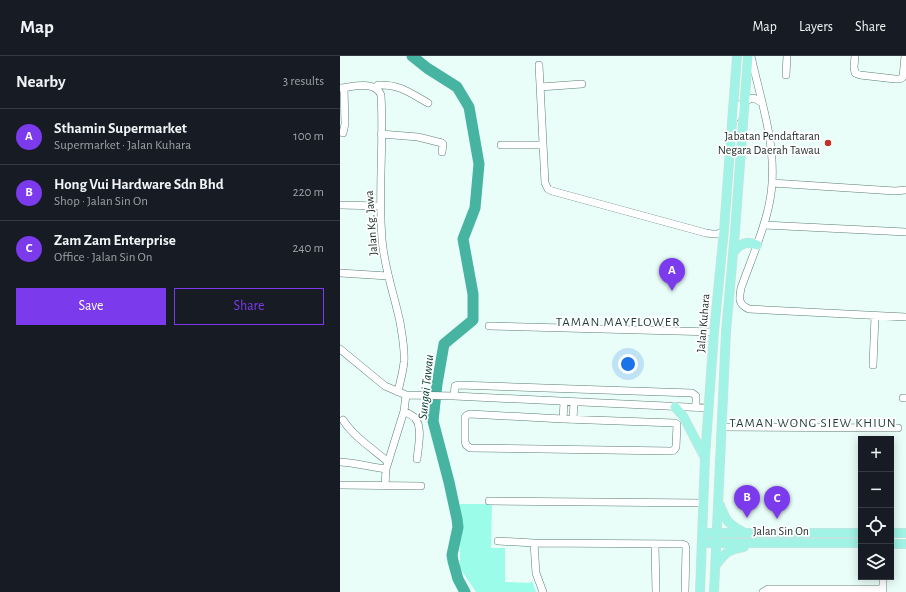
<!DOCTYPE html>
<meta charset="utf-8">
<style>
:root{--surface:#171b24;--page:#20242c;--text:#f1f3f6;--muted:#9ea1a6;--line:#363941;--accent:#7c3aed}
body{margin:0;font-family:"Alegreya Sans",sans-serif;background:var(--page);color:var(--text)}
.controls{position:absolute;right:12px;bottom:12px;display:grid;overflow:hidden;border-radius:0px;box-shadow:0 2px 10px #0003}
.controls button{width:36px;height:36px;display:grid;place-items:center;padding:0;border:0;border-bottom:1px solid var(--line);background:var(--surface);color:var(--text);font:20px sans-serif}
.you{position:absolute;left:288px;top:308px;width:14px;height:14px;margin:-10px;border:3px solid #fff;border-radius:50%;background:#1a73e8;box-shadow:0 0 0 6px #1a73e833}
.badge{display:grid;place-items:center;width:26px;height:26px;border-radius:50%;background:var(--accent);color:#fff;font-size:13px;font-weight:700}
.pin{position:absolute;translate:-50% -33px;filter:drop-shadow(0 1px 2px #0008)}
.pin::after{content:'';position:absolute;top:21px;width:14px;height:12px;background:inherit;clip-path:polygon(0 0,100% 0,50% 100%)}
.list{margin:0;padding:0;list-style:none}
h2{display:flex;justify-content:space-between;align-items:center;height:52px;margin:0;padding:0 16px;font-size:17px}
h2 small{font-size:13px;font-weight:400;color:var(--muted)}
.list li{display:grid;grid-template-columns:26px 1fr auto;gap:12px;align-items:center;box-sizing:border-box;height:56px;padding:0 16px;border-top:1px solid var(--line)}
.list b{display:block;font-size:15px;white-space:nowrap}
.list p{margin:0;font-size:13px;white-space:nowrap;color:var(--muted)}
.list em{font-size:13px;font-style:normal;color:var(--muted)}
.actions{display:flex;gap:8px;padding:12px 16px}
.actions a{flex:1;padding:9px 0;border:1px solid var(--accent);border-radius:0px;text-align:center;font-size:14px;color:var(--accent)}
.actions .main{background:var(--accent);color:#fff}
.icon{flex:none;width:22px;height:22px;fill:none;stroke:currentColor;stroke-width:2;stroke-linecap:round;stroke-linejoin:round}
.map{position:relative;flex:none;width:566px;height:536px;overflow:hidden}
header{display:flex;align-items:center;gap:24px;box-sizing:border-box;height:56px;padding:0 20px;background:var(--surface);border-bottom:1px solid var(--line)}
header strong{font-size:19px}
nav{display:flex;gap:22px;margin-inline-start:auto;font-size:14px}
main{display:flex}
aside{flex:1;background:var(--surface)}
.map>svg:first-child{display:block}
.green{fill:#9bfce9}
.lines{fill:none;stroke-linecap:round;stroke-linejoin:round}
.river{stroke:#47b4a2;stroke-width:11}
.minor-casing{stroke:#5e7d76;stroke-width:8}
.major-casing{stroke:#dbdddc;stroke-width:10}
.minor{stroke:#fff;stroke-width:7}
.major{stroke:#a0f3e5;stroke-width:9}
.poi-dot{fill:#c13425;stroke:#fff;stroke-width:1.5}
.labels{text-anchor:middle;stroke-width:3.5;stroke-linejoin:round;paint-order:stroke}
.poi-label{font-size:12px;fill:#1c2926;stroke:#fff;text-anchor:end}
.street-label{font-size:12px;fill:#1c2926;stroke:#fff}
.neighbourhood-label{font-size:13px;letter-spacing:1px;fill:#1f3c37;stroke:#fff}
.water-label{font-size:13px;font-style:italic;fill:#053931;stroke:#fff}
</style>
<header>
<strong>Map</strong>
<nav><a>Map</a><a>Layers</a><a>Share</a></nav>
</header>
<main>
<aside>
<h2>Nearby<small>3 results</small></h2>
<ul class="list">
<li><span class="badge">A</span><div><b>Sthamin Supermarket</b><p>Supermarket · Jalan Kuhara</p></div><em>100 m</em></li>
<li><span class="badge">B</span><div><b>Hong Vui Hardware Sdn Bhd</b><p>Shop · Jalan Sin On</p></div><em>220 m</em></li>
<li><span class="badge">C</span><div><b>Zam Zam Enterprise</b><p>Office · Jalan Sin On</p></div><em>240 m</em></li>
</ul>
<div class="actions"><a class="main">Save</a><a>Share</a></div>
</aside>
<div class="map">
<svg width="566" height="536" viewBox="0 0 566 536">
<rect width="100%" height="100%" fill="#e9fef9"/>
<path class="green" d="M120,448H152L151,492H165V526L190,527L192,525L196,536H136L120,512Z"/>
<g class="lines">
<path class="river" d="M72,0L87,12L117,31L129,51L139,108L135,152L123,183L133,238V264L104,288L97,328L93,365L109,426L117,463L118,471L112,499L113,505L118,523L125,536"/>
<g class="minor-casing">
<path id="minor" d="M411,0C420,42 435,83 432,127C431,148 424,169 417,189C412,203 406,218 401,232C399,243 398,248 409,253L566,261
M515,0L514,11L515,17L520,19L555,23H560L563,21L565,0
M199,9L205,127L208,133L212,135L366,177C373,178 379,180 384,174
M446,19L447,0
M200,31L242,28
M0,32C13,31 35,24 41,39C44,87 38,135 42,183C44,211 54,238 60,266C62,279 65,292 64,306C63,316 60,326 58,336
M35,32L38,29C60,28 70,37 88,47
M395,62L399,50L405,45L413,42L416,43L422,47
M3,77L5,68L4,32
M41,78L78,81L102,87L103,88L102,96
M161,89H203
M432,127L555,135L566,134
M0,149L40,150
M424,169L566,176
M0,217L48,220
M149,270L374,276
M0,293L45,330L66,339L114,340L368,352
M533,309L535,260
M114,340L115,330L119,329L352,337L356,340V352
M563,342H566
M64,355C67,357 72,359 75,362C83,371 78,392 77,403
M130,358L223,363L335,367L337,368L336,391L334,394L332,395L130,392L126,389L125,385V361L127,359Z
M223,363L224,346
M3,364C14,381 33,393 48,406
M233,364L234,346
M382,371L558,372
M0,406C16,407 31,411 46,413
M0,429L81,430
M45,430L46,413L64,355L66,339
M149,445L364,447
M158,485L194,487L342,488L345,489L346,492L345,536
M194,487L196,517L203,536
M315,488L316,536
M423,536L428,533H543
M543,536V521"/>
</g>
<g class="major-casing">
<path id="major" d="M393,197C399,188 407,184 417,189
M335,351L343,360L364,400
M380,449C386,465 387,467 403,476
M362,477H521
M551,477H566
M362,487H521
M551,488H566
M375,510C386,496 387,494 404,491
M360,536L365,401L374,276L384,174L397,0
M374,536L386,276L395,175L408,0"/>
</g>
<use href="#minor" class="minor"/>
<use href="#major" class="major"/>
</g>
<circle class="poi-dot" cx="488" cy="87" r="4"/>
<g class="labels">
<g class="poi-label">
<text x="480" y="84">Jabatan Pendaftaran<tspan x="480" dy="14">Negara Daerah Tawau</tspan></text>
</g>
<g class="street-label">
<text transform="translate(31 167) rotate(-94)" y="4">Jalan Kg. Jawa</text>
<text transform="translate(363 267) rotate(-85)" y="4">Jalan Kuhara</text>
<text x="441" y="479">Jalan Sin On</text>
</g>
<g class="neighbourhood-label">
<text x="278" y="270">TAMAN MAYFLOWER</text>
<text x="473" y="371">TAMAN WONG SIEW KHIUN</text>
</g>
<g class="water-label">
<text transform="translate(85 331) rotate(-84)" y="5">Sungai Tawau</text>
</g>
</g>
</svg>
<div class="controls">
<button>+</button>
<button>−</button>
<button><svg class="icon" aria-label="locate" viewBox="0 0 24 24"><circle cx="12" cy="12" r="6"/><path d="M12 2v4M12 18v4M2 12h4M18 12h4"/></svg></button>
<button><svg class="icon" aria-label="layers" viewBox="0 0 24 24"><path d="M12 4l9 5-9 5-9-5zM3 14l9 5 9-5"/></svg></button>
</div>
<div class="you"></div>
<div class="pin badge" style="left:332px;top:235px">A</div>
<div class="pin badge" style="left:407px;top:462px">B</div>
<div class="pin badge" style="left:437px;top:463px">C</div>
</div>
</main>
